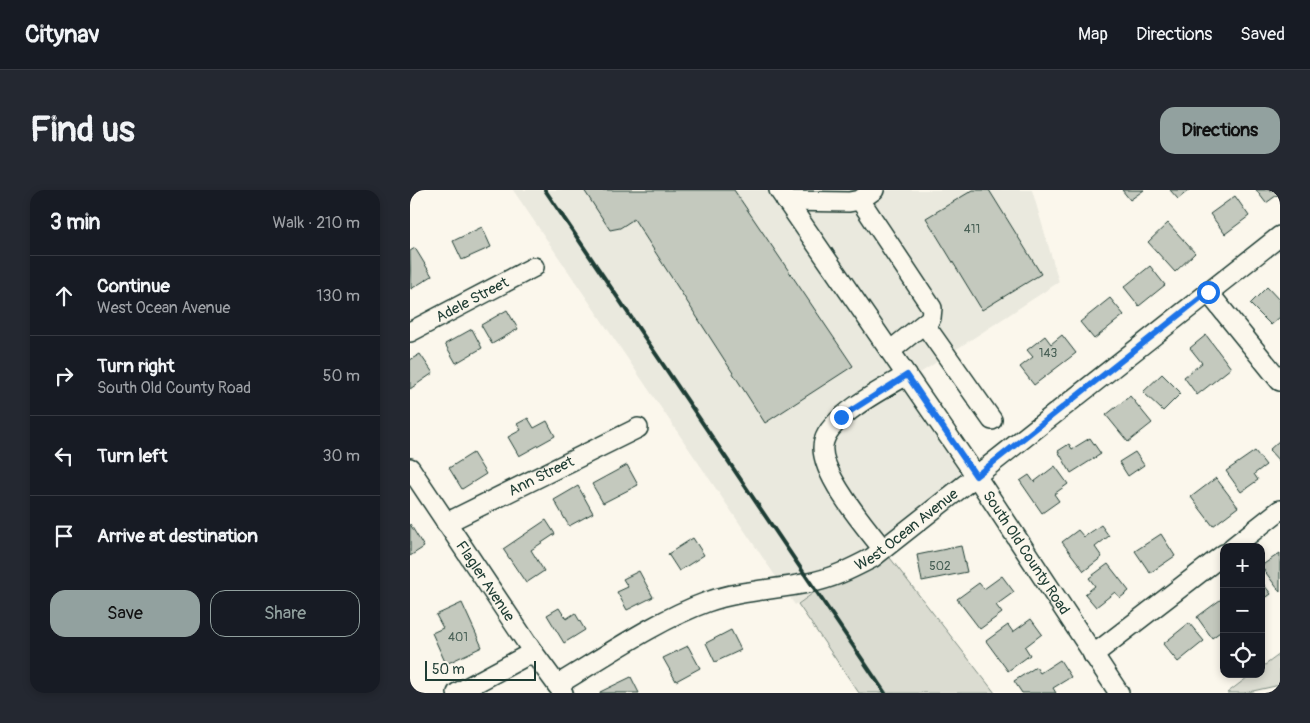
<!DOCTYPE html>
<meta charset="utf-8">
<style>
:root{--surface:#171b24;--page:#242831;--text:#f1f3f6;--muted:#9ea1a6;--line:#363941;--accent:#92a19f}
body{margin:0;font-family:Pangolin,sans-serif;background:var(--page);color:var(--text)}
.controls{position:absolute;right:15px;bottom:15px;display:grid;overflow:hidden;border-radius:10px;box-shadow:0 2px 8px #0003}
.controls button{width:45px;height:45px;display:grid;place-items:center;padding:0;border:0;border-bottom:1px solid var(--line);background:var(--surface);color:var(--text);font:25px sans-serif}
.scale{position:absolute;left:15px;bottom:12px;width:111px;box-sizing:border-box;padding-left:5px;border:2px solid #1f3d34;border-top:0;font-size:14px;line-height:18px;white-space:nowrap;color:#1f3d34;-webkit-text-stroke:4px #fbf7ec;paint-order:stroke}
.stop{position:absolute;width:15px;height:15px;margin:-11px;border:4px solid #1a73e8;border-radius:50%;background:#fff}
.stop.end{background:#1a73e8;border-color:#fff;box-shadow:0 1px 5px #0008}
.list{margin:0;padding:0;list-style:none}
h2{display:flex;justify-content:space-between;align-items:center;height:65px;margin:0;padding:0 20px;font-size:21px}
h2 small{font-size:16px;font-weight:400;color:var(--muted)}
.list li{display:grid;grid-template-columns:32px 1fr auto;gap:15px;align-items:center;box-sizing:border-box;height:80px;padding:0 20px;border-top:1px solid var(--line)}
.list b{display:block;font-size:19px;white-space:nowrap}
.list p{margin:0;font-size:16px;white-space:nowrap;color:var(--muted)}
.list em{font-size:16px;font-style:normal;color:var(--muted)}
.actions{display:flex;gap:10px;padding:15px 20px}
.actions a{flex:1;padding:11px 0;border:1px solid var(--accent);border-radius:15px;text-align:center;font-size:18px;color:var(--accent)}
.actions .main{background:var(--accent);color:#111}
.icon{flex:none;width:28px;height:28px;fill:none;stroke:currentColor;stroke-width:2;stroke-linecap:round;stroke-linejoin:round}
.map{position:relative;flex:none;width:870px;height:503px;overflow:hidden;border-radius:15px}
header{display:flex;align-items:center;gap:30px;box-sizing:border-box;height:70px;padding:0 25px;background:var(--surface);border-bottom:1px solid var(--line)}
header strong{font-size:24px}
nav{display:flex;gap:28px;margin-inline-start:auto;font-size:18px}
.intro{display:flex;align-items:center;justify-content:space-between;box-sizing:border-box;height:120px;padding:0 30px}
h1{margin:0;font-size:35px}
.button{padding:12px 22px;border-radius:15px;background:var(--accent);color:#111;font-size:18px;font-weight:700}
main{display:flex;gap:30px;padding:0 30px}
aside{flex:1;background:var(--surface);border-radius:15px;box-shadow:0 2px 8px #0003}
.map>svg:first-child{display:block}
.built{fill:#eae9de}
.green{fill:#dbdcd1;stroke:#7d8c82}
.building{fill:#c4c9be;stroke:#1f3d34}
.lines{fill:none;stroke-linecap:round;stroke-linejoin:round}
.minor-casing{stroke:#1f3d34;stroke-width:22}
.minor{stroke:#fbf7ec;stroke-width:19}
.rail{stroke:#1f3d34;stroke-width:4}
.route{stroke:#1a73e8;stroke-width:6}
.labels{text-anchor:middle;stroke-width:5;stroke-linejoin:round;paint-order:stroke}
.number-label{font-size:12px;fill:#486056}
.street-label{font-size:15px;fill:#1f3d34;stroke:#fbf7ec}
</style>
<header>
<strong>Citynav</strong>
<nav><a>Map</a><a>Directions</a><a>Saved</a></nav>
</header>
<div class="intro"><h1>Find us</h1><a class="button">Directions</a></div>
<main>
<aside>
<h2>3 min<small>Walk · 210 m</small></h2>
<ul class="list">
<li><svg class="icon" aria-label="ahead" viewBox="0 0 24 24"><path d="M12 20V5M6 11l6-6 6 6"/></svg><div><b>Continue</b><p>West Ocean Avenue</p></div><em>130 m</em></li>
<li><svg class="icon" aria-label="right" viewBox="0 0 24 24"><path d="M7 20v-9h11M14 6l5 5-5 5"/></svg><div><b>Turn right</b><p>South Old County Road</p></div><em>50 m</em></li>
<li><svg class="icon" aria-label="left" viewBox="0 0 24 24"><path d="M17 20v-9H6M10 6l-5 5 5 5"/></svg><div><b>Turn left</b></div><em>30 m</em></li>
<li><svg class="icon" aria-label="arrive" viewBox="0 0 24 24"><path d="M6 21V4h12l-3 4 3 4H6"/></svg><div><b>Arrive at destination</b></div></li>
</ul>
<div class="actions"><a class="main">Save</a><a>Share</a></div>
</aside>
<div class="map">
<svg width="870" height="503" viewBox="0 0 870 503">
<rect width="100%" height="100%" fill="#fbf7ec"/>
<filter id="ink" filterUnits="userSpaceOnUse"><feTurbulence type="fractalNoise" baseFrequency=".02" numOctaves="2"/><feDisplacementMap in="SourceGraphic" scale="10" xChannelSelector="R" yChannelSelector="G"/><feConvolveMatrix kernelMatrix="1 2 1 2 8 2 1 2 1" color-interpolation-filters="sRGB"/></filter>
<g filter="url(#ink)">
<path class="built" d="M103,0H622L649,92L510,183L573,282L385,415Z"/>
<path class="green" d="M470,355L585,503H449L388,414Z
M870,464V495L834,503H817L842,484H851V478Z"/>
<path class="building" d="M174,0H324L443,176L355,233L224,29L210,38L200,40Z
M563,0H579L631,84L572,120L516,28Z
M712,0H734L720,10Z
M760,0H779L768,9Z
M846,0H870V3L856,13Z
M825,6L839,26L815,44L800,24Z
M758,33L785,63L765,82L738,52Z
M72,37L81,57L52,70L43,51Z
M5,58L22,86L1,99L0,61Z
M740,76L755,95L729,116L714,97Z
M857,97L870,111V127L861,135L840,114Z
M700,108L714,125L684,149L670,132Z
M97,120L108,139L82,154L71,135Z
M62,139L72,158L46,173L35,154Z
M652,145L666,163L624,195L610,177L623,167L617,160L635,146L641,154Z
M796,145L821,178L787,205L774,187L792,173L780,158Z
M10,164L23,183L0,199V170Z
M752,184L771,203L753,221L733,202Z
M720,206L742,233L718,252L696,225Z
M118,228L124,238L137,231L145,246L109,266L98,247L111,240L107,234Z
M680,248L691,264L661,283L648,261L659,254L662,259Z
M870,250V272L859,260Z
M845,261L856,275L844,284L848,290L831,302L816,281Z
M725,262L734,275L718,286L709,272Z
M63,263L76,284L52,299L39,278Z
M217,275L228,295L193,313L182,294Z
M645,276L658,294L644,304L649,311L632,323L610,291L619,285L624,292Z
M806,288L828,317L803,336L781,307Z
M168,296L183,323L159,336L144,310Z
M136,330L145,344L121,360L134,381L116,393L93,359Z
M0,334L14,357L0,366Z
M691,335L699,346L685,357L692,367L674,381L652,352L668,340L674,347Z
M751,344L765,366L740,383L725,361Z
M283,348L294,365L269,381L258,364Z
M551,356L557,382L512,391L507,365Z
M870,363V402L851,376Z
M698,374L719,401L710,408L705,402L686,417L675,404L685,396L679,388Z
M229,381L243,407L217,420L207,402L218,397L213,389Z
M592,386L604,402L586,415L592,423L570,439L547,409L569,393L574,399Z
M851,391L861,404L851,411Z
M814,407V439L802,448L787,427Z
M52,413L72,457L36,474L22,443L33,438L26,425Z
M149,418L156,429L165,423L175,440L154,453L137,425Z
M621,429L632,444L615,457L620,465L598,481L576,451L598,435L603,442Z
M779,433L794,451L768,472L753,454Z
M321,440L331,460L305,472L296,453Z
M278,456L290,478L266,491L253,468Z
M650,470L661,487L643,498L646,503H612L604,491L626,477L630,483Z
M221,487L229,503H190V502Z"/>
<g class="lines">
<g class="minor-casing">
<g id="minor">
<path id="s1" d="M369,0L566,286L709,503"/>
<path d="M450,10L522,118L521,128L480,161"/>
<path d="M376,11L439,12L450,10L464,0"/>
<path d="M798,102L870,191"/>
<path d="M515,135L582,230"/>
<path id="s2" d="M0,142L124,77"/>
<path id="s3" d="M0,278L123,462L153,503"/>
<path id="s4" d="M36,333L228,238"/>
<path d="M823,357L870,320"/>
<path d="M473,359C456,338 405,278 414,251C421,226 474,198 497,185"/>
<path d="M683,465L814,364"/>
<path id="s5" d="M147,495C194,467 247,430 297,412C330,400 364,400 398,393C421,389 441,379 462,368L870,46"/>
<path d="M47,503L123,462"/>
</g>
</g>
<use href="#minor" class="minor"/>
<path class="rail" d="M135,0L475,503"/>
</g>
</g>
<g class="lines" filter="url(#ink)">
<path class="route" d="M431,227L497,185L566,286L798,102"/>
</g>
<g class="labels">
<g class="number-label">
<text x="562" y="43">411</text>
<text x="638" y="167">143</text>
<text x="530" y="380">502</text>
<text x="48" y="451">401</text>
</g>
<g class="street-label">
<text dy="5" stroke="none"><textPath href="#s2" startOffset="70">Adele Street</textPath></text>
<text dy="5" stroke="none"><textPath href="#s4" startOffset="106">Ann Street</textPath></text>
<text dy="5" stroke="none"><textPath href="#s5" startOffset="388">West Ocean Avenue</textPath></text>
<text dy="5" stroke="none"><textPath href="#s1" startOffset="439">South Old County Road</textPath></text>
<text dy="5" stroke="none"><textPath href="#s3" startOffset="136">Flagler Avenue</textPath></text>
</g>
</g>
</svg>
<div class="controls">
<button>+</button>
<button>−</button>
<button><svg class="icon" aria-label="locate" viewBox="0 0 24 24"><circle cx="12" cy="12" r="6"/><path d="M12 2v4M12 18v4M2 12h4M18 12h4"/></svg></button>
</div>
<div class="scale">50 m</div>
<div class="stop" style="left:798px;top:102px"></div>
<div class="stop end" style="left:431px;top:227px"></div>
</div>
</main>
